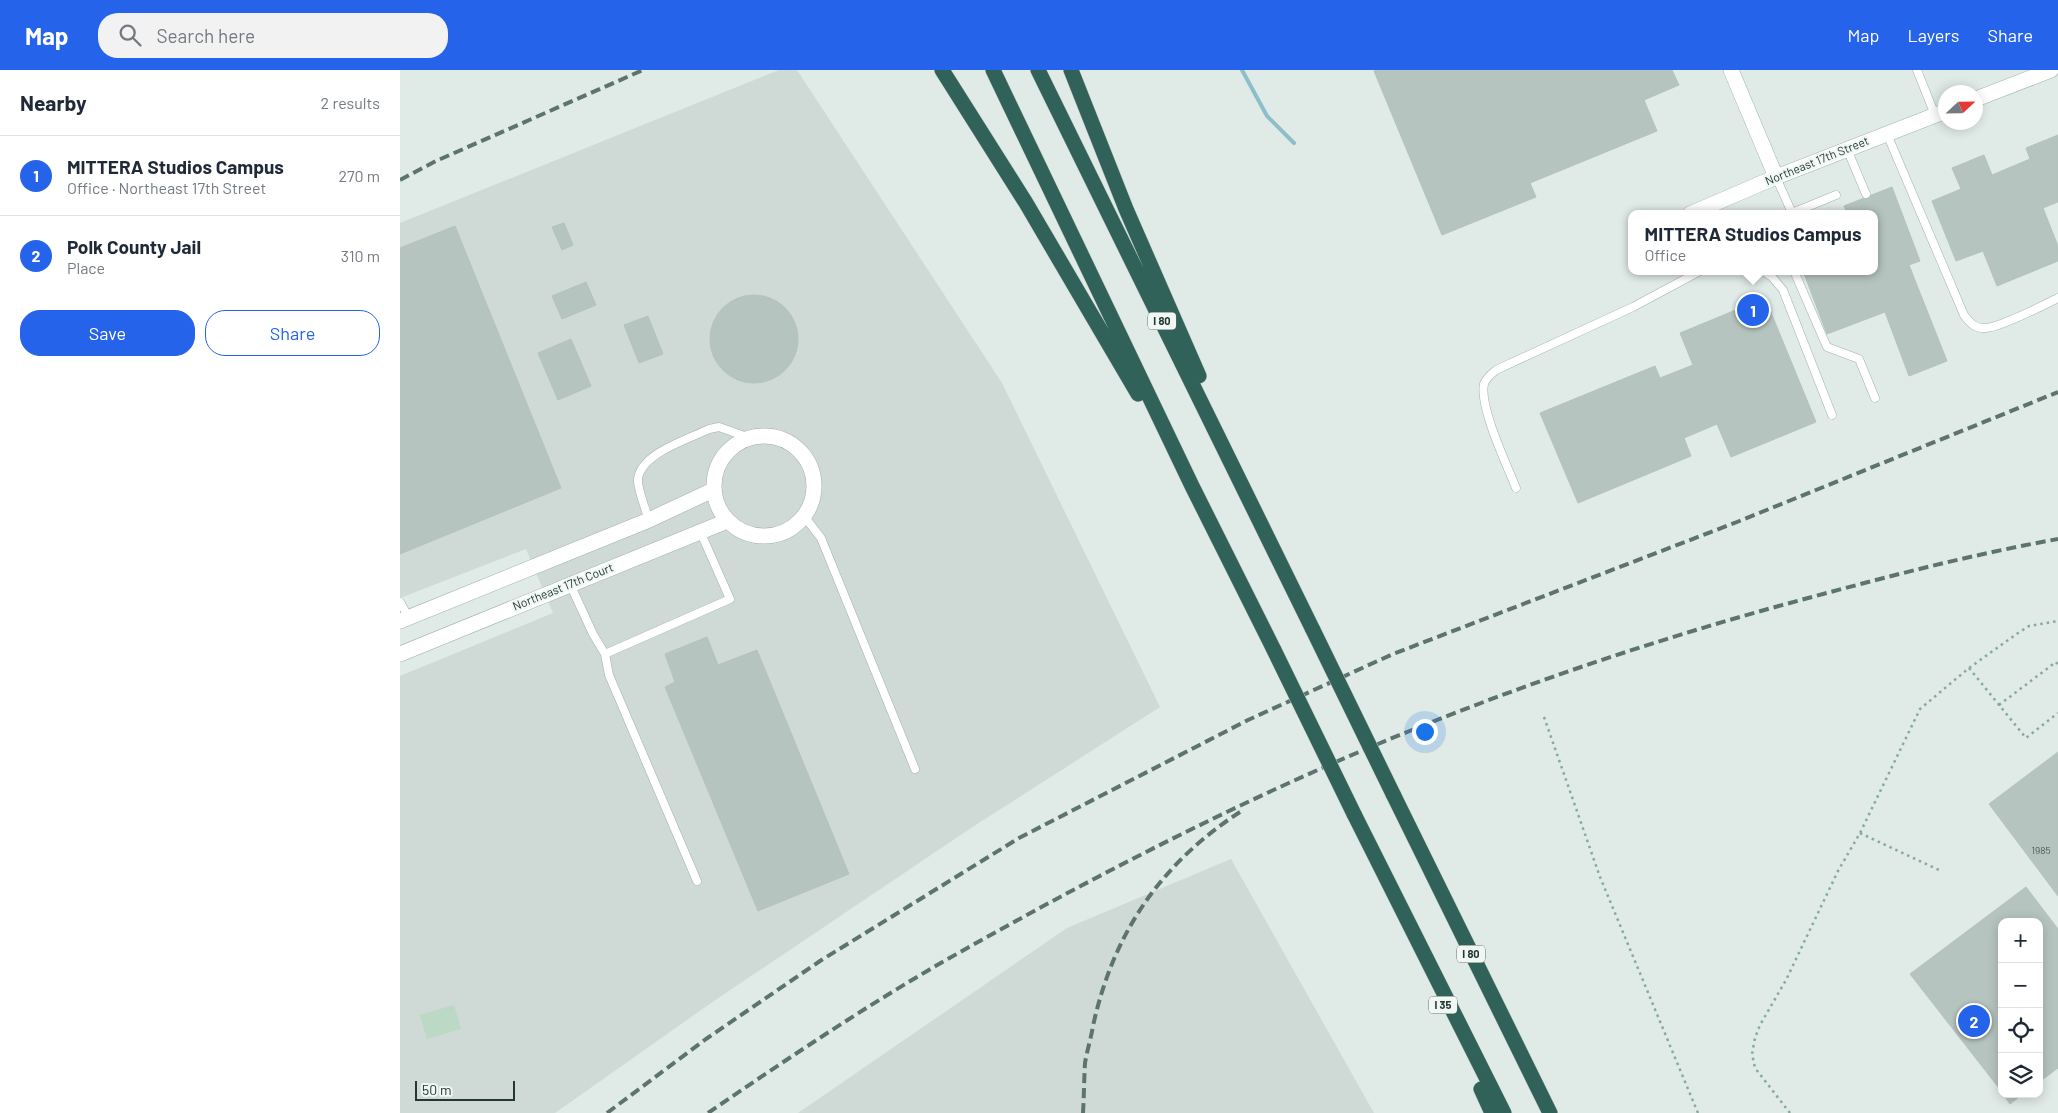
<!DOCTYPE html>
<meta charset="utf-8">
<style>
:root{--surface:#fff;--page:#f2f2f3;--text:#1f2937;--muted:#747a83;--line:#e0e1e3;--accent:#2563eb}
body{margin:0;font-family:Barlow,sans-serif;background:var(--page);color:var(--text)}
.controls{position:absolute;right:15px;bottom:15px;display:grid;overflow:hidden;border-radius:10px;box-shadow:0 2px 12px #0003}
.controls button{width:45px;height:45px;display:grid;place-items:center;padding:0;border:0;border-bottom:1px solid var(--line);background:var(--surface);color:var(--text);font:25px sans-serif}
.compass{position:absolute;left:1538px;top:15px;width:45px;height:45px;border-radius:50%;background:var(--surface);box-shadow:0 2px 12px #0003;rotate:68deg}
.scale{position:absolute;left:15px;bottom:12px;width:100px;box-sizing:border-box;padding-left:5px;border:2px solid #233833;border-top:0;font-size:14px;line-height:18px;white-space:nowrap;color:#233833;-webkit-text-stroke:4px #f0f7f4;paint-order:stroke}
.you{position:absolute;left:1024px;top:661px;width:18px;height:18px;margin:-12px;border:4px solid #fff;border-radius:50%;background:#1a73e8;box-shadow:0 0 0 8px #1a73e833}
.badge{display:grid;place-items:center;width:32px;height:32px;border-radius:50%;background:var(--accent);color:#fff;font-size:16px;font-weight:700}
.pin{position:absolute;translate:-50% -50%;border:2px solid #fff;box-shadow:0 1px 5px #0006}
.popup{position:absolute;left:1228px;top:140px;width:250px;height:65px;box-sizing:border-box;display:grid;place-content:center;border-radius:10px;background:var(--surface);filter:drop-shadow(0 1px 4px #0005);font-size:16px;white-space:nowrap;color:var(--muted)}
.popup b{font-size:19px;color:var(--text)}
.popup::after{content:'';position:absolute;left:50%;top:100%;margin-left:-10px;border:10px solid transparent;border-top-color:var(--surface)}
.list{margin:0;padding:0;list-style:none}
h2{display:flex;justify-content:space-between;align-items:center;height:65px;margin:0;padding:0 20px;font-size:21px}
h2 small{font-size:16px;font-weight:400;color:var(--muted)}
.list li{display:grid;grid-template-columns:32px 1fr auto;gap:15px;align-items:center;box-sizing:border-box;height:80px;padding:0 20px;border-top:1px solid var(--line)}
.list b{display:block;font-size:19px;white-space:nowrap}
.list p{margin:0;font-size:16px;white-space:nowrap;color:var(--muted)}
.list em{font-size:16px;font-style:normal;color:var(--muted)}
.actions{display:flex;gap:10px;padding:15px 20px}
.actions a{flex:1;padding:11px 0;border:1px solid var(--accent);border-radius:20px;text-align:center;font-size:18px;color:var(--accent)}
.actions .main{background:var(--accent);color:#fff}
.icon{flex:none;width:28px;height:28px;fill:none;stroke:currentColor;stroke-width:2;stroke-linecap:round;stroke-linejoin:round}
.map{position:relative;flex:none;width:1658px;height:1043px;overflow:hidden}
header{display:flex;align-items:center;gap:30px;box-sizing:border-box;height:70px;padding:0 25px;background:var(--accent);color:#fff}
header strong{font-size:24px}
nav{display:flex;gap:28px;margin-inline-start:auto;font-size:18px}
.search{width:350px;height:45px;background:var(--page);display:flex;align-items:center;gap:12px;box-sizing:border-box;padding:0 18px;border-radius:20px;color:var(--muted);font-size:19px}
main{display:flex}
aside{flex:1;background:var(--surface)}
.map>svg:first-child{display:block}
.built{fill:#cfd9d5}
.green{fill:#bbd9c4}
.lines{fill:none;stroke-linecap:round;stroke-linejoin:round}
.stream{stroke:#8dbfca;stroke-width:4}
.building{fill:#b6c4bf;stroke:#b4c3bd}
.lane-casing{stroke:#a4b1ad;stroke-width:9}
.street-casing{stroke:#a4b1ad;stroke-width:16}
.secondary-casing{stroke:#a1b4ae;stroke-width:16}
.highway-casing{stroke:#c1c7c6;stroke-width:16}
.path{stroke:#84aa9f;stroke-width:2.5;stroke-dasharray:2.5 4;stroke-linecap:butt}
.lane{stroke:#fff;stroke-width:8}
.street{stroke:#fff;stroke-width:15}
.secondary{stroke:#fff;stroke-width:15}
.highway{stroke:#316259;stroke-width:15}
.rail{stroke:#5d746e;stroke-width:4;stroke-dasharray:10 5;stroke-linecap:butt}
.highway-bridge-casing{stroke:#c1c7c6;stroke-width:16;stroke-linecap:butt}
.highway-bridge{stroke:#316259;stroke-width:15}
.labels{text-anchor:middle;stroke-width:4.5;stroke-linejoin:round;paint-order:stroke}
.number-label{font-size:10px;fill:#485b56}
.shield{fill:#f0f7f4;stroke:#60716d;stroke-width:1}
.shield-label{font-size:11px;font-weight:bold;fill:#233833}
.street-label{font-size:12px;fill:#233833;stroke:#f0f7f4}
</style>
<header>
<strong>Map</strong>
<div class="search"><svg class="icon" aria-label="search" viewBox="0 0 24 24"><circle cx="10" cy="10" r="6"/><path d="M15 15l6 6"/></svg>Search here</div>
<nav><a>Map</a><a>Layers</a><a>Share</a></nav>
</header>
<main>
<aside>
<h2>Nearby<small>2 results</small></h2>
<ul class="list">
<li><span class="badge">1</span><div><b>MITTERA Studios Campus</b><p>Office · Northeast 17th Street</p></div><em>270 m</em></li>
<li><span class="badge">2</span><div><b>Polk County Jail</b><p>Place</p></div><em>310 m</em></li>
</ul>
<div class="actions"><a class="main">Save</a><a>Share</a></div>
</aside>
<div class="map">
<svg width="1658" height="1043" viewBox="0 0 1658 1043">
<rect width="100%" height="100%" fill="#e0eae6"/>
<path class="built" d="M379,0H397L602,313L760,637L571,758L311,933L155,1043H0V606L153,543L126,479L0,528V153Z
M831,789L974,1043H398L667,858Z"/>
<path class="green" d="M54,935L61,959L27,969L20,945Z"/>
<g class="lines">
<path class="stream" d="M842,0L867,46L894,73"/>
</g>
<path class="building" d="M976,0H1272L1279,15L1244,30L1257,61L1130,113L1136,127L1042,165L974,1Z
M1658,65V132L1643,138L1658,176V191L1597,216L1583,181L1556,191L1532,131L1561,119L1552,98L1584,85L1592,105L1630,89L1626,78Z
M1492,117L1520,191L1509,195L1547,291L1509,306L1485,242L1427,264L1403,201H1474V144H1442L1447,142L1444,136Z
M164,153L173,175L162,180L152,157Z
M55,156L161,418L0,484V178Z
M186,212L196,235L162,249L152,226Z
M310 269a44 44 0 1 1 88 0a44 44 0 1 1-88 0Z
M1365,228L1416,352L1331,387L1317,354L1284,368L1291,386L1178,433L1140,343L1255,296L1260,308L1293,295L1280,263Z
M248,246L263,284L239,293L224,255Z
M171,269L191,316L158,330L138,283Z
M307,567L318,595L357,580L449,804L358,841L265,617L275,612L265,584Z
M1658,682V826L1589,734Z
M1626,817L1658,859V998L1639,1012V852H1602V1022L1510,904Z
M1603,1024H1623L1610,1034Z"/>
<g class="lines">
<g class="lane-casing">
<path id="lane" d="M1517,0L1535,45
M1487,64L1564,245C1570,253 1575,259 1586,258C1601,257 1642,236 1658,228
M1447,79L1466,124
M1376,107L1392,143L1436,125
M1363,201L1372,207L1383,220L1432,345
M1394,201L1427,277L1459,289L1475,328
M1116,418C1107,395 1079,337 1084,314C1086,308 1091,304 1096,300L1233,237L1300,201
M404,446L421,468L515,699
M249,450C246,440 237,418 238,409C241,383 289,369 309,359L319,357L350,368
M170,514L193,564L205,584L330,529L300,461
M0,532L9,548
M205,584L209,605L297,811"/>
</g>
<g class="street-casing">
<path id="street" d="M314 416a50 50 0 1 1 100 0a50 50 0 1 1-100 0Z
M0,551L249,450L313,420
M0,584L327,451"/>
</g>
<g class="secondary-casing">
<path id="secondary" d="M1331,0L1376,107
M1576,29L1651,0
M1290,144L1376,107L1546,41"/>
</g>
<g class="highway-casing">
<path id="highway" d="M542,0L626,133L738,324
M593,0L792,416L874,580
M638,0L913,560
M671,0L726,139L799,306
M993,724L1150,1043
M954,744L1104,1043
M1081,1019L1092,1043"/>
</g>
<path class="path" d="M1569,598L1626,668L1658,643
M1599,635L1656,592L1658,595
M1144,647L1200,807L1298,1043
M1460,763L1539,800
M1390,1043L1355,998L1352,984L1355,968L1360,955L1386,910L1438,801L1460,763L1520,639L1569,598L1618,563L1629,556L1658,551"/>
<use href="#lane" class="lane"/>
<use href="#street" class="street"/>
<use href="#secondary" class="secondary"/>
<use href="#highway" class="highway"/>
<path class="rail" d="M0,110L36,91L243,0
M207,1043L306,969L420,891L619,768L848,650L993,584L1337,452L1658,322
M308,1043C384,991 460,940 539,894C685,811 835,733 990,669C1128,612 1269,565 1412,527C1493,505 1575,484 1658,469
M683,1043C684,1027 684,1010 685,993C687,981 691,968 693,956C713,864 760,794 840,742"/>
<g class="highway-bridge-casing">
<path id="highway-bridge" d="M913,560L993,724
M874,580L954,744"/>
</g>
<use href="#highway-bridge" class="highway-bridge"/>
</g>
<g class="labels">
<g class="number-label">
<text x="1641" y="784">1985</text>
</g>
<g class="shield">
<rect x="748" y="242.5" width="28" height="17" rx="4"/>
<rect x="1057" y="875.5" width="28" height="17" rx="4"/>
<rect x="1029" y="926.5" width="28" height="17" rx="4"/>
</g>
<g class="shield-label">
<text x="762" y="255">I 80</text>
<text x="1071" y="888">I 80</text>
<text x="1043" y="939">I 35</text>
</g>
<g class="street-label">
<text transform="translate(1417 91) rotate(-22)" y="4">Northeast 17th Street</text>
<text transform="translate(163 517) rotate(-22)" y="4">Northeast 17th Court</text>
</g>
</g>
</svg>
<div class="controls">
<button>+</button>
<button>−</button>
<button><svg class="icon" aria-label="locate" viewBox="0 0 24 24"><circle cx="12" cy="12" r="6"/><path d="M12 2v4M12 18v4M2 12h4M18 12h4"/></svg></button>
<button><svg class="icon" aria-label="layers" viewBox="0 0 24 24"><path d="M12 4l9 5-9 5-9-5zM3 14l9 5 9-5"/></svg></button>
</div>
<svg class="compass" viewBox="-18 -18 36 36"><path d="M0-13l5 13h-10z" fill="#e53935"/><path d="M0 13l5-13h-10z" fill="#747a83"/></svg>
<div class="scale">50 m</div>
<div class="you"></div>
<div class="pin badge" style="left:1353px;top:240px">1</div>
<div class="popup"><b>MITTERA Studios Campus</b>Office</div>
<div class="pin badge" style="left:1574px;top:951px">2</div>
</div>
</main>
